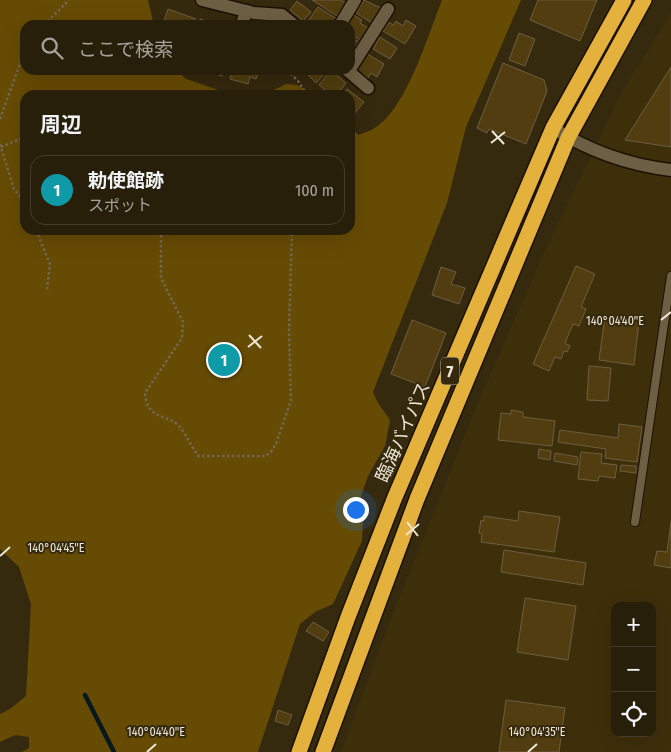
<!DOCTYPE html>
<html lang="ja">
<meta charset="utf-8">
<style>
:root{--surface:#281f0a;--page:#342c18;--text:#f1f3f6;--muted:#a5a29c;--line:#443d2b;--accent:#b45309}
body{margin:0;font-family:"Fira Sans Condensed","Noto Sans JP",sans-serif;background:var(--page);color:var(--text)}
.controls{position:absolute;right:15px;bottom:15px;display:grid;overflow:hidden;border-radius:10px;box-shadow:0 5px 20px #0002}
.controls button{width:45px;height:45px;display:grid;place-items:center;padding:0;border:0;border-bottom:1px solid var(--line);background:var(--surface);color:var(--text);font:25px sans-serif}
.you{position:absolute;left:355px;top:509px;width:18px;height:18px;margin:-12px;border:4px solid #fff;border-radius:50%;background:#1a73e8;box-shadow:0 0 0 8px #1a73e833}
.badge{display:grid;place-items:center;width:32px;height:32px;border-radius:50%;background:var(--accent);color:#fff;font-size:16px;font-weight:700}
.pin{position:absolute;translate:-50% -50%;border:2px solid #fff;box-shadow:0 1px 5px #0006}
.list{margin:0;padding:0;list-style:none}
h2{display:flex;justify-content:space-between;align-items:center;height:65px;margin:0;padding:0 20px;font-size:21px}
h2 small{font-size:16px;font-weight:400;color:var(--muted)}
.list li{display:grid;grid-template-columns:32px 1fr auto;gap:15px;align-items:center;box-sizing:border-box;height:70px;margin:0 10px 10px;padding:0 10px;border:1px solid var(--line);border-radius:15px}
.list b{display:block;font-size:19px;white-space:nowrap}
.list p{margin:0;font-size:16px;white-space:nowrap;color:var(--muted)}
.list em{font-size:16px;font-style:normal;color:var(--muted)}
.icon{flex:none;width:28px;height:28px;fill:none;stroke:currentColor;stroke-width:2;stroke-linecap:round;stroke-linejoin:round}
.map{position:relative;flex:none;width:671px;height:752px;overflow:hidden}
.search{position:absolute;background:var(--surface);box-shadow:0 5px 20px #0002;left:20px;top:20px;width:335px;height:55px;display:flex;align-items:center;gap:12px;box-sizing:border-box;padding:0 18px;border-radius:15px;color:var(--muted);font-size:19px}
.panel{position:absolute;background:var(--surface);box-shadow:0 5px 20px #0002;left:20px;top:90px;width:335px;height:145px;border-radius:15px}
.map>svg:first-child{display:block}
.built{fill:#3e2f0b;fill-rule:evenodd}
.green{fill:#664b04}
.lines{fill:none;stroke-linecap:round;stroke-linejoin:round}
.stream{stroke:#09181d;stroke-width:4.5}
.building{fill:#513d0f;stroke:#6c5e42}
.lane-casing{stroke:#1c1100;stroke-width:10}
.street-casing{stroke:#1c1100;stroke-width:15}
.highway-casing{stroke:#1c1100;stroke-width:18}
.path{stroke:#736851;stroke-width:2.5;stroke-dasharray:2.5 2.5;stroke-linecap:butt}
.lane{stroke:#6d5f44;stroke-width:8}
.street{stroke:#6d5f44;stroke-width:12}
.highway{stroke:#e4b23c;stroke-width:15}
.ticks{fill:none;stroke:#eee7d7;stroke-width:2}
.labels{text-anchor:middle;stroke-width:4;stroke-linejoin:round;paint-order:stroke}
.shield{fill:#35290e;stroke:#b6ae9b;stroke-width:1}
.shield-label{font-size:16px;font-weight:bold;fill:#eee7d7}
.street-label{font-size:18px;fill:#eee7d7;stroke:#35290e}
.ticks-label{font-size:12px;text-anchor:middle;fill:#eee7d7;stroke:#35290e;stroke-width:4;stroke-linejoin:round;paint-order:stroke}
</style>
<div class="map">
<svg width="671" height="752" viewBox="0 0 671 752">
<rect width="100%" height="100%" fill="#35290e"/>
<path class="built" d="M671,13V752H341L395,608L479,400L542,257L620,95ZM615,606H652V733H615Z"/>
<path class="green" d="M0,0H148L154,25H25V70H176L186,79L233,95H25V230H350V125L358,135C362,133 368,132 373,129C406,111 428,35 442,0H521L466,127L447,203L373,392L378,403L390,420L385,446L368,476L358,505L363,523L362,541L333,604L315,612L300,624L258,752H22L29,748V737L15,735L0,742V714L10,709L26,696L31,604L19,567L0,549Z
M286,84L297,85L315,95H264Z"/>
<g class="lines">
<path class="stream" d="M85,695L114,752"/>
</g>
<path class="building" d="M312,0H341L346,3L337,16Z
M364,0L381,8L372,23L356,13Z
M538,0H597L580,41L530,20Z
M297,1L311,12L303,21L290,10Z
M318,7L337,19L333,25L306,24Z
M168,9L196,19L193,25H175L164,21Z
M354,15L362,20L360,23L370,29L362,41L350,34V25H348Z
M200,19L219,25H198Z
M406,20L416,26L405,44L383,31L389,22L393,25L396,21L403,26Z
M519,33L535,39L525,66L509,60Z
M380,37L397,48L390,59L373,49Z
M352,38L361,43L350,60V40Z
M366,53L384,64L377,77L371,73L368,78L356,70Z
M503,63L544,80L547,91L526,144L489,129L487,133L477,128Z
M671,67V147L625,140Z
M204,70H224L222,76Z
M232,70H259L256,79L250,77L248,84L230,79Z
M303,70H328L316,83Z
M331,70L346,83L337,95L333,92L331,95L319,85Z
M347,89L364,102L354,114L350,110V95H342Z
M576,266L595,274L581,307L586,309L579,326L573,324L565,343L570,346L567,352L564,351L561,359L555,357L549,371L533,364Z
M441,267L456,272L451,284L465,288L459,304L432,295Z
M605,316L639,321L634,365L599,360Z
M412,320L446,333L425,387L391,374Z
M589,366L611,368L608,401L587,400Z
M511,410L523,412V417L555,421L552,446L498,440L501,413L511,414Z
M619,424L642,427L637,462L605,458L606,449L558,442L560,430L618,438Z
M539,449L551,451L550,460L538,458Z
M581,452L602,454L601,463L617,465L615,478L599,476L598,481L578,479Z
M555,453L578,457L577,465L554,461Z
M621,465L636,466V473L620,471Z
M519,511L560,517L554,552L481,542L482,534L479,533L481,520L484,521V516L518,521Z
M671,522V568L654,565L657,551L667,552Z
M504,550L586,563L583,585L501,572Z
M525,598L576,606L568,660L517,652Z
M313,622L329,632L323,641L306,631Z
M506,700L565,708L559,752H499Z
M278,710L292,715L288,725L275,721Z"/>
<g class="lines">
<g class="lane-casing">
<path id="lane" d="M635,522L671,276"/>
</g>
<g class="street-casing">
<path id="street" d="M202,0L254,13L282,15L294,25
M241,25L247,11
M340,25L355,0
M350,69L388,9
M347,70L368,88
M553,128C589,151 629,165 671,170"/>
</g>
<g class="highway-casing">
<path id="highway" d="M299,752L348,617L395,497L553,128L624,0
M323,752L417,499L568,138L644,0"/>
</g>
<path class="path" d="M44,25L69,0
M287,70L298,81L307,95
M0,119L25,50
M0,144L14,189L25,203
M1,147L25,137
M36,230L50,264L47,289
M161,230V278L183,322L182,338L145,393C147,421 167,413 179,426C186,434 191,446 198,456H265L271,452L276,444L291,400L289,330L292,230"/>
<use href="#lane" class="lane"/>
<use href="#street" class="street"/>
<use href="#highway" class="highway"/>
</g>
<path class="ticks" d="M492,131L504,144M491,143L505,132M661,320L671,312M249,335L261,348M248,347L262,336M407,522L418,536M406,535L419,524M0,556L10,547M147,752L156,744M528,752L537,744"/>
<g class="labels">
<rect class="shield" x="441" y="357.5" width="18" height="27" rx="4"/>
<g class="shield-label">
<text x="450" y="377">7</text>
</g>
<g class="street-label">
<text transform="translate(403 432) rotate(-66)" y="6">臨海バイパス</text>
</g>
</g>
<g class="ticks-label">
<text x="615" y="325">140°04'40"E</text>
<text x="56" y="552">140°04'45"E</text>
<text x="156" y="736">140°04'40"E</text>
<text x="537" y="736">140°04'35"E</text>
</g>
</svg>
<div class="controls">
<button>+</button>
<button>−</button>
<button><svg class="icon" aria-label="locate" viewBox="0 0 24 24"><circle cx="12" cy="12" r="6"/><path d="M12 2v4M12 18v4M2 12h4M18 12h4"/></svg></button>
</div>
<div class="you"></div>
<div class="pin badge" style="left:224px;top:360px;background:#0f9aa8">1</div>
<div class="search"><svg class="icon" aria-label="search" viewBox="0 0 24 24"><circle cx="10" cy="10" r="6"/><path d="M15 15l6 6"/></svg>ここで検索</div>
<section class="panel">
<h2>周辺<small></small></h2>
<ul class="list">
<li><span class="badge" style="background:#0f9aa8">1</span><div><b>勅使館跡</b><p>スポット</p></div><em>100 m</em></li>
</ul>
</section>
</div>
